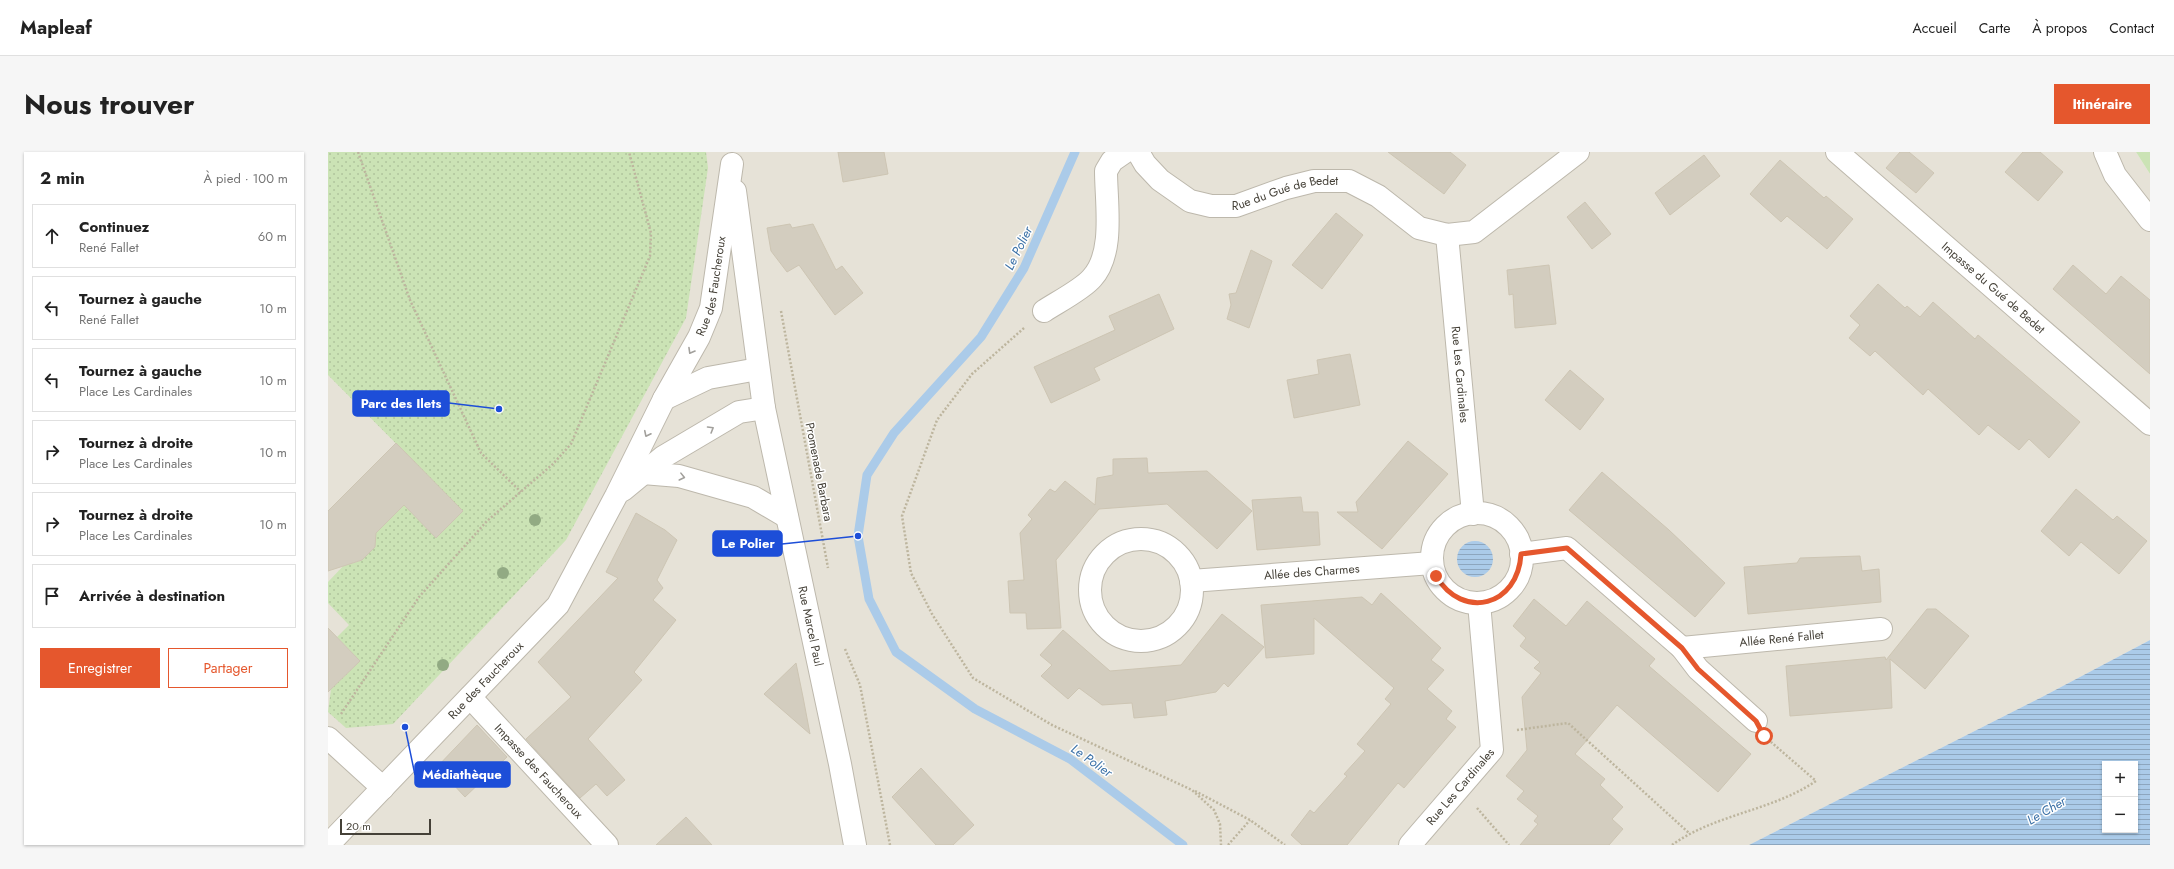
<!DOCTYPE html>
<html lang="fr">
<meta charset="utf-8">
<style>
:root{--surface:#fff;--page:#f6f6f6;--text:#222;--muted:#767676;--line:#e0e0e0;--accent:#e5572d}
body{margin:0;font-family:Jost,sans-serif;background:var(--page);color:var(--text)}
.controls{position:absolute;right:12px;bottom:12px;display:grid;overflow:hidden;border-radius:0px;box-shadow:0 1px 3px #0004}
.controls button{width:36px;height:36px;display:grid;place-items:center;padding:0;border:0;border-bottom:1px solid var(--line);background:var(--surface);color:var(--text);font:20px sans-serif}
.scale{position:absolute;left:12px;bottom:10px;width:91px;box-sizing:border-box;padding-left:4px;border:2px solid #454138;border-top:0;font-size:11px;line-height:14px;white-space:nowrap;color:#454138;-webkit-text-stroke:3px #fff;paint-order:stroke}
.stop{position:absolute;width:12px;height:12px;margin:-9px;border:3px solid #e5572d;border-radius:50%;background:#fff}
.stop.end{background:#e5572d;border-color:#fff;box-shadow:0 1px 4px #0008}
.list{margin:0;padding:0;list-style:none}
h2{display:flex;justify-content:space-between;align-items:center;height:52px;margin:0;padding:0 16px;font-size:17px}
h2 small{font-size:13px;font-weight:400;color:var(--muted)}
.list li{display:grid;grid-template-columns:26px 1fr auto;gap:12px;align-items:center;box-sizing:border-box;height:64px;margin:0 8px 8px;padding:0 8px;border:1px solid var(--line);border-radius:0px}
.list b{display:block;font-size:15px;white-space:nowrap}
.list p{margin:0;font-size:13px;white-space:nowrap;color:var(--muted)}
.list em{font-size:13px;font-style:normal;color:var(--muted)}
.actions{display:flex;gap:8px;padding:12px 16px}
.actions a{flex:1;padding:9px 0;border:1px solid var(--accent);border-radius:0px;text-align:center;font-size:14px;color:var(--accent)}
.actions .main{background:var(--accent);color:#fff}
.icon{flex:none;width:22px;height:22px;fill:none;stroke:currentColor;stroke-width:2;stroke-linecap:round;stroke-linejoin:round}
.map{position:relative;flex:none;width:1822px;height:693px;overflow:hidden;border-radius:0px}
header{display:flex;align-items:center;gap:24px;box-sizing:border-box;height:56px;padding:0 20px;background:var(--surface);border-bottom:1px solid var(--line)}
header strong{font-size:19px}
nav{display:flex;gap:22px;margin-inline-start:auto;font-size:14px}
.intro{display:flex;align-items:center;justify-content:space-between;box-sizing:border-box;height:96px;padding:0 24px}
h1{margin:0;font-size:28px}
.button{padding:10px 18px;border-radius:0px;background:var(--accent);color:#fff;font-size:14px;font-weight:700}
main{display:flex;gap:24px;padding:0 24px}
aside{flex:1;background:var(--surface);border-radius:0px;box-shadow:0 1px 3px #0004}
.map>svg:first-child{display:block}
.residential{fill:#e6e2d7}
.park{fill:url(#park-dots)}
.pitch{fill:#cbe3b5}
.water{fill:url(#water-rules);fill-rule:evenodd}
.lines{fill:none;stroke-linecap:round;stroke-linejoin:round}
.stream{stroke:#abcbe9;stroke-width:9}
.building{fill:#d3cdbf;stroke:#cdc5b3}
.minor-casing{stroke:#bdb8ac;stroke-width:24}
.path{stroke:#bdb59e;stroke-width:2.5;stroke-dasharray:2 2;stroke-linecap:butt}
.minor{stroke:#fff;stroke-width:22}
.tree{fill:#92aa83}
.oneway{stroke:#a2a09c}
.route{stroke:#e5572d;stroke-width:5}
.labels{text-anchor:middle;stroke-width:3;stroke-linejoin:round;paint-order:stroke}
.street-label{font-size:12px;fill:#454138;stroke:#fff}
.water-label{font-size:13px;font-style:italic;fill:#3b71a7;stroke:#fff}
.leader{fill:none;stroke:#1d4ed8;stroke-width:1.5}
.callout-dot{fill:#1d4ed8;stroke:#fff;stroke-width:1.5}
.callout{fill:#1d4ed8;stroke:#1d4ed8;stroke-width:1.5}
.callout-label{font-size:13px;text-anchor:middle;font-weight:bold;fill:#fff}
</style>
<header>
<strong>Mapleaf</strong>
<nav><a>Accueil</a><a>Carte</a><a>À propos</a><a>Contact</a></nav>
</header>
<div class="intro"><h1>Nous trouver</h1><a class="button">Itinéraire</a></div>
<main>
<aside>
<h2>2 min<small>À pied · 100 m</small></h2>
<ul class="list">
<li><svg class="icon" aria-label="ahead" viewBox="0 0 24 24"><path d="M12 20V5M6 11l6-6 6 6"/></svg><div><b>Continuez</b><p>René Fallet</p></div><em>60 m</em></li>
<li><svg class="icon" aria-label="left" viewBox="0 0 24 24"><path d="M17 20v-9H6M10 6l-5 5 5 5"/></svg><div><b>Tournez à gauche</b><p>René Fallet</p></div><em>10 m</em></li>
<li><svg class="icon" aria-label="left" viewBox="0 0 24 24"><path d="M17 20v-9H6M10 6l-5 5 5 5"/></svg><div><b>Tournez à gauche</b><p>Place Les Cardinales</p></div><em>10 m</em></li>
<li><svg class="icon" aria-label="right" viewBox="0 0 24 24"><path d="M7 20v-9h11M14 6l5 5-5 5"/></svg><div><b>Tournez à droite</b><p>Place Les Cardinales</p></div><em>10 m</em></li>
<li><svg class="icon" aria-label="right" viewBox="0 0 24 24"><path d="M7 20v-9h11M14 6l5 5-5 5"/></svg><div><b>Tournez à droite</b><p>Place Les Cardinales</p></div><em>10 m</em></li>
<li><svg class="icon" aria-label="arrive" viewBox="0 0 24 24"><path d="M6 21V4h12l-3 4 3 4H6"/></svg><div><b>Arrivée à destination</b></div></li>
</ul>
<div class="actions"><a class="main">Enregistrer</a><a>Partager</a></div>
</aside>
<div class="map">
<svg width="1822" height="693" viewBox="0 0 1822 693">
<defs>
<pattern id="park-dots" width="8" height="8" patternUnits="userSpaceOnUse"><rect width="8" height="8" fill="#cbe3b5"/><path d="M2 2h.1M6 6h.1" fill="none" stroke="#b0c49c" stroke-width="1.8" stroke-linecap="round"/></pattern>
<pattern id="water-rules" width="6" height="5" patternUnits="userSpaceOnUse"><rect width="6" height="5" fill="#abcbe9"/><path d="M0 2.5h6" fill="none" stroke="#8da6be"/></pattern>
</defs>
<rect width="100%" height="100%" fill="#f2f0e8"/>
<path class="residential" d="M0,0H1808L1822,22V488L1714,545L1421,693H0Z"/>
<path class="park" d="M0,0H378L380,16L358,166L238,388L65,572L18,576L0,560L3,537L32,509L9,485L21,473L0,451V430L19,410L22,412L34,408L47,395L46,383L76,353L108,386L135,359L0,223Z"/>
<path class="pitch" d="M1808,0H1822V22Z"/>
<path class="water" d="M1129 407a18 18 0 1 1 36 0a18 18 0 1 1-36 0Z
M1822,488V693H1421L1714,545ZM1777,612H1807V678H1777Z"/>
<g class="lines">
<path class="stream" d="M747,0L696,116L653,185L566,281L539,323L530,384L541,447L568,500L647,557L742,607L855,693"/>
</g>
<path class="building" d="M510,0H556L560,22L515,30Z
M1060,0H1122L1138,13L1116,42Z
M1572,0H1581L1606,21L1588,41L1558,16Z
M1695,0H1712L1735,20L1710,49L1677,20Z
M1376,3L1392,24L1342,63L1327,41Z
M1452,8L1496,46L1498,44L1525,67L1499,97L1459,64L1453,70L1422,42Z
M1257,50L1283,82L1264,97L1239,65Z
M1008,61L1035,83L994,137L964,113Z
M462,72L464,76L485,72L508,118L514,114L535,141L507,163L471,113L459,120L443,99L439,76Z
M923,98L944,109L921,176L899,167L903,153L901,142L908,141Z
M1221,113L1228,172L1187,176L1185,142L1181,143L1179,118Z
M1745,113L1778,142L1793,124L1822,148V222L1725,137Z
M1550,132L1577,156L1579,154L1592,165L1605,150L1647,187L1650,183L1752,270L1721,306L1701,287L1691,298L1660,273L1651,283L1600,237L1595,243L1547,199L1542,204L1521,186L1532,173L1522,164Z
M831,142L846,177L766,216L772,228L723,251L706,215L787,178L781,164Z
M1022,202L1032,253L966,266L959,228L991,222L989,208Z
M1242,218L1276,247L1252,278L1217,248Z
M1080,289L1120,322L1054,397L1009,360H1030L1028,350Z
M68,291L135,359L108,386L76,353L48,381L47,395L34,408L0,419V359Z
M819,306L820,321L879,319L924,359L889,397L839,352L771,357L728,408L733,476L699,477L698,461H682L680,429L696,428L692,381L704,367L700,363L722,337L727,340L737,329L767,353L769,326L785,323V307Z
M1274,320L1341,378L1397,431L1367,465L1241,358Z
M1748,337L1785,368L1789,364L1819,389L1791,422L1753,390L1741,404L1713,379Z
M973,345L975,360H990L992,393L929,398L924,348Z
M308,361L337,378L349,388L329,428L335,436L325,448L348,468L306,520L314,528L260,587L297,628L279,644L268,632L252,646L198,587L243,545L210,510L290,426L278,420Z
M1532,404L1534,419L1551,417L1553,450L1420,462L1416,415L1469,411L1472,406Z
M1053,441L1113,496L1103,508L1116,518L1099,537L1124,559L1118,567L1128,575L1076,636L1070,631L1019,693H974L963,683L982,658L986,661L1019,624L1016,622L1037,599L1029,592L1063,552L1057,547L1066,536L986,466V502L938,506L933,453L1034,445L1044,453Z
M1206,447L1238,474L1259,449L1327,507L1321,514L1423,602L1390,640L1289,553L1247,602L1277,627L1272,633L1295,655L1284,667L1295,677L1281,693H1192L1210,672L1206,669L1210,664L1189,647L1196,639L1178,624L1199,598L1194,545L1213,521L1206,516L1212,510L1192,494L1198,486L1185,474Z
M1599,457H1608L1641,484L1597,537L1562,507L1564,556L1462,564L1458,514L1557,505L1558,508Z
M894,462L936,495L900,535L896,531L888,540L837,549L839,563L806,566L804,551L774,553L751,536L740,547L713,524L724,513L712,503L735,478L782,519L818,516L853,513Z
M0,476L32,509L0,540Z
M468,511L475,545L482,582L436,542Z
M149,573L179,605L137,645L109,615Z
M593,616L646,673L625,693H608L564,645Z
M358,665L384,693H328Z"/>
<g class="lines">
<g class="minor-casing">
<g id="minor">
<path id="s1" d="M810,0L817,12L832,28L862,49L883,54H908L958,36L986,29H1021L1050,44L1091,76L1119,83L1146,80L1250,0"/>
<path id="s2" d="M1509,0L1822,272"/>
<path d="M1777,0L1787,23L1822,68"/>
<path id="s3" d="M407,39L436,256L512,612L527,693"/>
<path id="s4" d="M1119,83L1145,362"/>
<path d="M716,159C728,151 755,137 764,126C787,101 778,51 778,19L784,9L797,0"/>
<path d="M336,247L380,226L430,217"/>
<path d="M315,321L351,324L425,345L459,365"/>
<path d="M295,338L335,305L411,260L436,256"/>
<circle cx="1149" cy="406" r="45"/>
<circle cx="813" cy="438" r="51"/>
<path d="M1193,402L1239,396L1354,496L1370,517L1428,569"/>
<path id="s5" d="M863,429L1104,411"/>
<path id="s6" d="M1354,496L1553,477"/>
<path id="s7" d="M142,545L279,693"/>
<path d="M0,586L55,636"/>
<path id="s8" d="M0,693L230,453L288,344L336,247L371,185L383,156L404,12"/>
<path id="s9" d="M1082,693L1164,598L1151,451"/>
</g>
</g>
<path class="path" d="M30,0L82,148L153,301L193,340
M453,159L500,416
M696,176L644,222L609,268L574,364L583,421L604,462L645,526L724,573L864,638L886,658L892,672L893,693
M517,497L532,533L562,693
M13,562L91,445L159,369L225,312L243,292L322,104L323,81L301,0
M1189,578L1240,571L1361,681
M867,639L922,668L957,693
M1149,656L1181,693
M900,693L922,668
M1344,693C1387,662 1444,659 1488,629L1443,590"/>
<use href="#minor" class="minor"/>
</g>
<g class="tree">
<circle cx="207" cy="368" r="6"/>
<circle cx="175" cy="421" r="6"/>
<circle cx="115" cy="513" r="6"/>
</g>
<defs><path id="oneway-chevron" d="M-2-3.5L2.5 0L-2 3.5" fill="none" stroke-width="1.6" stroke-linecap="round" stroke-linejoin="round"/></defs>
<g class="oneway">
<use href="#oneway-chevron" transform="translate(363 199) rotate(120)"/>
<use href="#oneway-chevron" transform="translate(383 277) rotate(-31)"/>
<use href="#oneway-chevron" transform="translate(319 282) rotate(116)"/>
<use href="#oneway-chevron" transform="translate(354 325) rotate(14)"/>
</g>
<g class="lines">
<path class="route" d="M1108,424C1135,469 1190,454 1193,402L1239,396L1354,496L1370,517L1428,569L1436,584"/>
</g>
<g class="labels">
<g class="street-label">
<text dy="4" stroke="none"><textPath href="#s1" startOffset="170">Rue du Gué de Bedet</textPath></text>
<text dy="4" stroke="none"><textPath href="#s8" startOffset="688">Rue des Faucheroux</textPath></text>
<text dy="4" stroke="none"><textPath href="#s2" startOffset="207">Impasse du Gué de Bedet</textPath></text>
<text dy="4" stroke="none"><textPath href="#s4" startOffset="140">Rue Les Cardinales</textPath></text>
<text transform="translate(491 320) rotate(79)" y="4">Promenade Barbara</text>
<text dy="4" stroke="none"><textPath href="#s5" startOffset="121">Allée des Charmes</textPath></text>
<text dy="4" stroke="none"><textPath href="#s3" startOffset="442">Rue Marcel Paul</textPath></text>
<text dy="4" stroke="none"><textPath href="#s6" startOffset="100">Allée René Fallet</textPath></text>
<text dy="4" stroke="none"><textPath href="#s8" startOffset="228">Rue des Faucheroux</textPath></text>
<text dy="4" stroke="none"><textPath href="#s7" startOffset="101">Impasse des Faucheroux</textPath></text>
<text dy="4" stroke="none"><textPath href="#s9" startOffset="77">Rue Les Cardinales</textPath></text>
</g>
<g class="water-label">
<text transform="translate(690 96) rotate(-64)" y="5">Le Polier</text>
<text transform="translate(764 608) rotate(35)" y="5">Le Polier</text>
<text transform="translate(1718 658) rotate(-30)" y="5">Le Cher</text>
</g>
</g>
<path class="leader" d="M171 257L121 251M530 384L454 392M77 575L87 623"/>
<g class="callout-dot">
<circle cx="171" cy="257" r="4"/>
<circle cx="530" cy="384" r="4"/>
<circle cx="77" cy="575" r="4"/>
</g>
<g class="callout">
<rect x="25" y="239" width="96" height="25" rx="4"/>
<rect x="385" y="379" width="69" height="25" rx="4"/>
<rect x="87" y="610" width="95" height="25" rx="4"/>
</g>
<g class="callout-label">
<text x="73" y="256">Parc des Ilets</text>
<text x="420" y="396">Le Polier</text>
<text x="134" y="627">Médiathèque</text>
</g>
</svg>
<div class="controls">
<button>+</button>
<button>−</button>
</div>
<div class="scale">20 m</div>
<div class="stop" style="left:1436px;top:584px"></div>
<div class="stop end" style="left:1108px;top:424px"></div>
</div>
</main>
